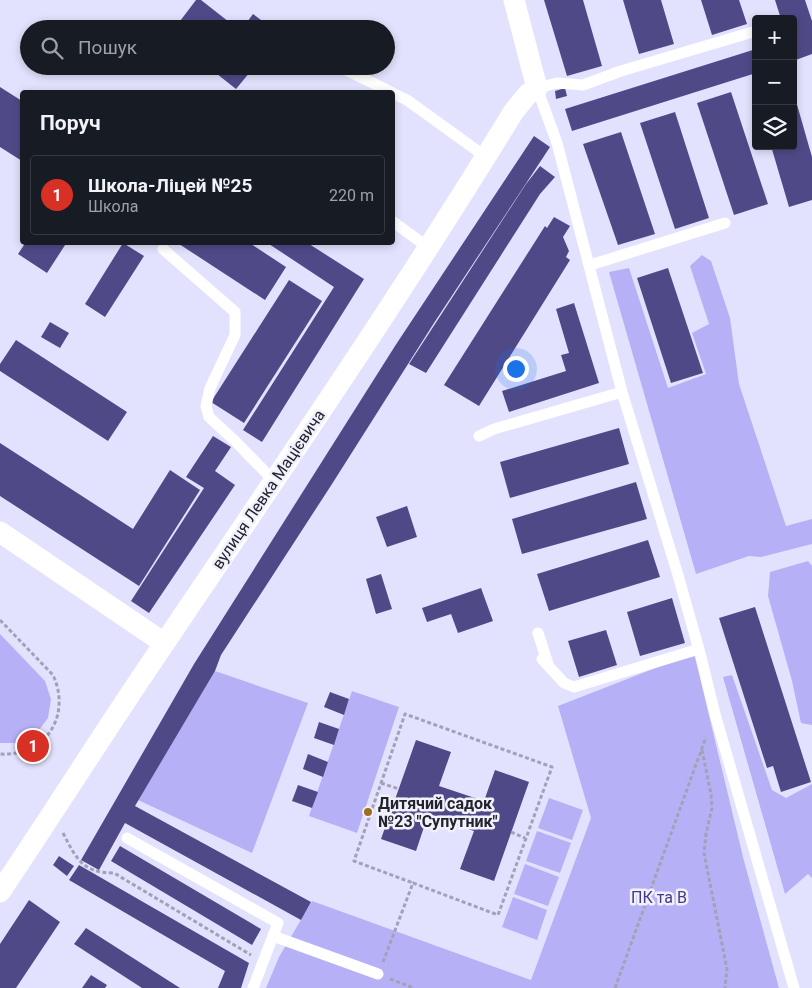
<!DOCTYPE html>
<html lang="uk">
<meta charset="utf-8">
<style>
:root{--surface:#171b24;--page:#242831;--text:#f1f3f6;--muted:#9ea1a6;--line:#363941;--accent:#d93025}
body{margin:0;font-family:Roboto,sans-serif;background:var(--page);color:var(--text)}
.controls{position:absolute;right:15px;top:15px;display:grid;overflow:hidden;border-radius:5px;box-shadow:0 2px 8px #0003}
.controls button{width:45px;height:45px;display:grid;place-items:center;padding:0;border:0;border-bottom:1px solid var(--line);background:var(--surface);color:var(--text);font:25px sans-serif}
.you{position:absolute;left:515px;top:368px;width:18px;height:18px;margin:-12px;border:4px solid #fff;border-radius:50%;background:#1a73e8;box-shadow:0 0 0 8px #1a73e833}
.badge{display:grid;place-items:center;width:32px;height:32px;border-radius:50%;background:var(--accent);color:#fff;font-size:16px;font-weight:700}
.pin{position:absolute;translate:-50% -50%;border:2px solid #fff;box-shadow:0 1px 5px #0006}
.list{margin:0;padding:0;list-style:none}
h2{display:flex;justify-content:space-between;align-items:center;height:65px;margin:0;padding:0 20px;font-size:21px}
h2 small{font-size:16px;font-weight:400;color:var(--muted)}
.list li{display:grid;grid-template-columns:32px 1fr auto;gap:15px;align-items:center;box-sizing:border-box;height:80px;margin:0 10px 10px;padding:0 10px;border:1px solid var(--line);border-radius:5px}
.list b{display:block;font-size:19px;white-space:nowrap}
.list p{margin:0;font-size:16px;white-space:nowrap;color:var(--muted)}
.list em{font-size:16px;font-style:normal;color:var(--muted)}
.icon{flex:none;width:28px;height:28px;fill:none;stroke:currentColor;stroke-width:2;stroke-linecap:round;stroke-linejoin:round}
.map{position:relative;flex:none;width:812px;height:988px;overflow:hidden}
.search{position:absolute;background:var(--surface);box-shadow:0 2px 8px #0003;left:20px;top:20px;width:375px;height:55px;display:flex;align-items:center;gap:12px;box-sizing:border-box;padding:0 18px;border-radius:28px;color:var(--muted);font-size:19px}
.panel{position:absolute;background:var(--surface);box-shadow:0 2px 8px #0003;left:20px;top:90px;width:375px;height:155px;border-radius:5px}
.map>svg:first-child{display:block}
.green{fill:#b6b1f6}
.building{fill:#504988}
.lines{fill:none;stroke-linecap:round;stroke-linejoin:round}
.path{stroke:#a2a1b7;stroke-width:3;stroke-dasharray:4 2.5;stroke-linecap:butt}
.service{stroke:#fff;stroke-width:11}
.minor{stroke:#fff;stroke-width:21}
.poi-dot{fill:#9c6f1f;stroke:#f1f1fc;stroke-width:2}
.labels{text-anchor:middle;stroke-width:5;stroke-linejoin:round;paint-order:stroke}
.street-label{font-size:16px;fill:#24232d;stroke:#f1f1fc}
.poi-label{font-size:16px;font-weight:bold;fill:#24232d;stroke:#f1f1fc;text-anchor:start}
.park-label{font-size:16px;fill:#463789;stroke:#f1f1fc}
</style>
<div class="map">
<svg width="812" height="988" viewBox="0 0 812 988">
<rect width="100%" height="100%" fill="#e3e2fe"/>
<path class="green" d="M702,255L711,261L730,318L739,384L786,526L812,519V544L761,557L749,556L696,574L609,272L629,268L668,388L706,374L692,333L709,324L690,266Z
M808,561L812,566V725L801,723L792,681L768,596L770,572Z
M0,634L45,681L51,699L48,718L36,734L18,743H0Z
M694,653L744,861L779,988H266L279,957L312,901L531,980L591,818L558,706Z
M215,671L308,703L252,853L138,800Z
M732,675L772,790L786,798L812,784V878L808,874L785,894L723,677Z
M352,691L399,707L357,833L309,816Z
M549,798L583,810L572,840L538,828Z
M537,831L571,843L560,873L526,861Z
M525,864L559,877L548,906L514,894Z
M513,897L547,910L537,940L502,927Z"/>
<path class="building" d="M196,0H201L238,29H174Z
M544,0H583L602,66L567,76Z
M623,0H661L674,44L639,54Z
M701,0H739L747,24L712,35Z
M775,0H805L812,21V54L793,61V19H781Z
M253,14L273,29H242Z
M756,49V73L572,131L565,109Z
M207,66H255L236,89Z
M0,87L22,101V161L0,147Z
M565,88L567,96L556,99L555,91Z
M731,92L768,204L734,215L697,103Z
M794,94L812,157V200L789,207L771,146H793Z
M675,112L709,218L675,229L640,123Z
M621,132L655,234L618,245L583,144Z
M534,136L550,147L434,323L332,484L221,655L215,671L135,806L311,902L301,920L125,823L99,870L81,860L194,664L395,346Z
M540,166L555,177L540,194L426,373L409,364L526,184Z
M554,217L570,226L563,237L569,251L566,257L570,260L479,406L444,385L545,226L547,228Z
M26,242H67L47,273L18,254Z
M176,242H248L286,267L265,300Z
M266,242H306L364,279L262,442L243,430L334,287Z
M123,243L144,256L105,317L85,304Z
M668,268L703,373L671,383L637,278Z
M289,280L322,301L244,423L211,402Z
M574,303L599,383L509,412L502,391L566,371L561,355L569,353L556,309Z
M50,322L69,333L60,348L41,337Z
M16,340L127,412L108,441L0,371V364Z
M619,428L629,464L510,498L500,462Z
M213,436L231,447L215,471L235,485L149,613L131,601L204,488L186,477Z
M0,443L133,529L170,470L200,490L139,586L0,496Z
M636,482L647,519L522,554L512,519Z
M407,506L417,537L387,547L376,517Z
M648,540L660,577L549,611L537,574Z
M381,574L392,609L376,614L366,579Z
M481,588L493,621L458,633L451,614L427,622L422,608Z
M672,598L685,643L640,656L627,612Z
M755,607L811,782L781,792L773,766L767,768L719,618Z
M606,630L617,665L579,677L568,641Z
M330,692L349,699L344,715L324,707Z
M319,722L339,729L334,745L314,738Z
M416,740L451,752L439,786L484,801L495,770L529,782L494,881L460,869L474,831L428,815L416,851L381,839Z
M308,754L328,762L323,777L303,769Z
M298,785L318,792L312,808L292,801Z
M120,846L261,929L252,945L111,861Z
M59,856L74,866L67,876L53,865Z
M79,865L249,963L241,988H218L225,971L69,880Z
M29,900L60,922L16,988H0V944Z
M86,928L180,988H142L74,944Z
M91,975L107,985L105,988H82Z"/>
<g class="lines">
<path class="path" d="M0,620L53,675C72,716 45,757 0,754
M702,750L711,794L712,808L706,834L704,853L727,969L725,988
M381,783L399,789
M511,832L525,838
M63,833C76,858 82,873 114,873L251,955
M383,962L413,883L498,915L552,767L405,714L354,861L413,883
M390,979L414,988
M615,988L706,737"/>
<path class="service" d="M756,31L621,71L583,85L557,83L537,88L557,143L622,392L678,575L701,657L715,714L794,988
M338,66L391,92
M392,93L407,100L486,157
M392,221L429,248
M163,249L235,312V335L210,388L206,406L209,417L235,441L274,481
M590,265L725,223
M479,436L494,429L622,392
M538,633L548,664
M542,659L564,683L574,687L699,649
M127,838L278,923L253,988
M273,936L378,974"/>
<path class="minor" d="M0,532L164,643
M0,892C56,809 109,724 166,641C284,466 404,291 514,111L528,94L537,88L514,0"/>
</g>
<circle class="poi-dot" cx="368" cy="812" r="5"/>
<g class="labels">
<g class="street-label">
<text transform="translate(268 489) rotate(-56)" y="6">вулиця Левка Мацієвича</text>
</g>
<g class="poi-label">
<text x="378" y="809">Дитячий садок<tspan x="378" dy="18">№23 "Супутник"</tspan></text>
</g>
<g class="park-label">
<text x="659" y="903">ПК та В</text>
</g>
</g>
</svg>
<div class="controls">
<button>+</button>
<button>−</button>
<button><svg class="icon" aria-label="layers" viewBox="0 0 24 24"><path d="M12 4l9 5-9 5-9-5zM3 14l9 5 9-5"/></svg></button>
</div>
<div class="you"></div>
<div class="pin badge" style="left:33px;top:746px">1</div>
<div class="search"><svg class="icon" aria-label="search" viewBox="0 0 24 24"><circle cx="10" cy="10" r="6"/><path d="M15 15l6 6"/></svg>Пошук</div>
<section class="panel">
<h2>Поруч<small></small></h2>
<ul class="list">
<li><span class="badge">1</span><div><b>Школа-Ліцей №25</b><p>Школа</p></div><em>220 m</em></li>
</ul>
</section>
</div>
